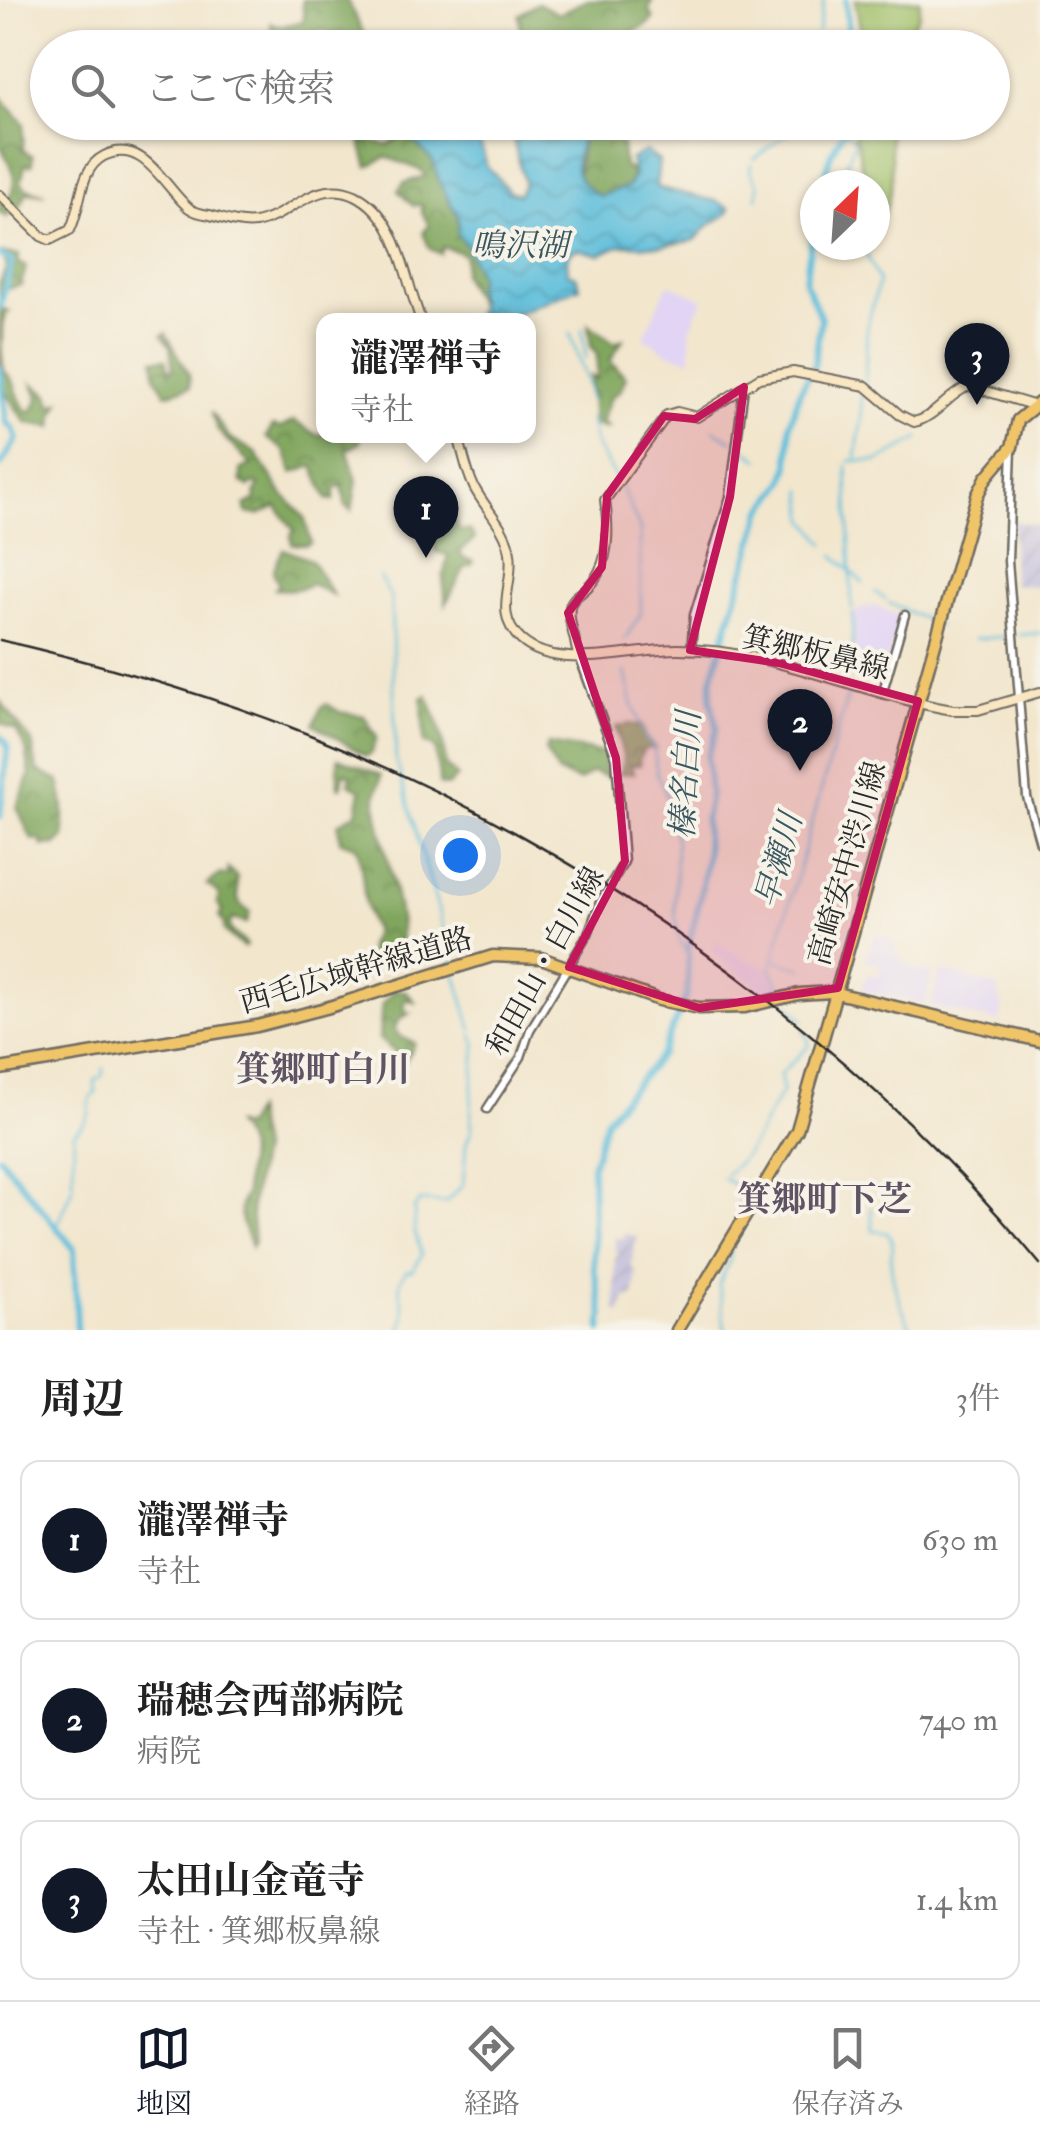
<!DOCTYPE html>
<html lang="ja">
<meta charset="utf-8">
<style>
:root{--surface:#fff;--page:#f2f2f2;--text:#222;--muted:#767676;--line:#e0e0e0;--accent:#111827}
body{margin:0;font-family:"IM FELL Double Pica","Noto Serif JP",serif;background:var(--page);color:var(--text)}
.compass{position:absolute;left:800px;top:170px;width:90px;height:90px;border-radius:50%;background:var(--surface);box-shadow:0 2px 8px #0004;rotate:25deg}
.you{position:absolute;left:460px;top:855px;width:35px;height:35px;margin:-25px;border:8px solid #fff;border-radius:50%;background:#1a73e8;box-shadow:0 0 0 15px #1a73e833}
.badge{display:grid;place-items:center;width:65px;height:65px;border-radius:50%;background:var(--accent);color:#fff;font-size:32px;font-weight:700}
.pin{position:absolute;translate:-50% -82px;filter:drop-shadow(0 2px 5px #0008)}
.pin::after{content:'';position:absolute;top:52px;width:35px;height:30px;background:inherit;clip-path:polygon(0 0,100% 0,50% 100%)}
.popup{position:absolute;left:316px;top:313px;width:220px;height:130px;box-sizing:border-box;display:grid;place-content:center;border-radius:20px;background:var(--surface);filter:drop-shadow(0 2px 8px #0005);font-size:32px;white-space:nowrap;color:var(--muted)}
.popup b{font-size:38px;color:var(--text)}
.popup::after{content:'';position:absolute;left:50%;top:100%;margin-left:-20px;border:20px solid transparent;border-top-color:var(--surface)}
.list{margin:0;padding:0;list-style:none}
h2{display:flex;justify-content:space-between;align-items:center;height:130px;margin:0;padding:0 40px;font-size:42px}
h2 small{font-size:32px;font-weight:400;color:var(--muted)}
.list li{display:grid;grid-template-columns:65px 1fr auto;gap:30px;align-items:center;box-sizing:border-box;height:160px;margin:0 20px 20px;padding:0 20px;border:2px solid var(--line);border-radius:20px}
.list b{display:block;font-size:38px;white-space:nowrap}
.list p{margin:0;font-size:32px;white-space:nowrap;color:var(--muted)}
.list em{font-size:32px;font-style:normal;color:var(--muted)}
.icon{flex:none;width:55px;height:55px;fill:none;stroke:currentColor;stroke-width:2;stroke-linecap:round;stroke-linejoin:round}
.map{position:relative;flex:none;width:1040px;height:1330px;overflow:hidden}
.search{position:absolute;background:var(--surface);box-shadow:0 2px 8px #0004;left:30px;right:30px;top:30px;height:110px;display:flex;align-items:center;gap:25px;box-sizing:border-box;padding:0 35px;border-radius:55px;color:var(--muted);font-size:38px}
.sheet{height:670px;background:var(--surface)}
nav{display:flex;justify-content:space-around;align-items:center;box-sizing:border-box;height:140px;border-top:2px solid var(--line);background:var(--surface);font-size:28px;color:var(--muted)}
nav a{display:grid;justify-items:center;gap:5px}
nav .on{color:var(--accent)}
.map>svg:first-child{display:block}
.built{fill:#e1d4f4}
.industrial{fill:url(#industrial-furrows)}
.green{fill:#a0c069;stroke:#66764a;stroke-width:2.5}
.forest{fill:url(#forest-crowns);stroke:#566844;stroke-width:2.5}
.water{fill:url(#water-waves);stroke:#447483;stroke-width:2.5}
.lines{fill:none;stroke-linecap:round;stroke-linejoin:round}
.stream{stroke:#5dbedb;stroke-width:2.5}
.river{stroke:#5dbedb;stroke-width:6}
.tertiary-casing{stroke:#716c64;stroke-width:11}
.secondary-casing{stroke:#716c64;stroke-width:12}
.primary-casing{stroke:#716c64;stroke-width:15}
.tertiary{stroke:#fff;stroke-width:6}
.secondary{stroke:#f9e7c3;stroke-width:8}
.primary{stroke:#f0c469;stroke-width:10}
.rail{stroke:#2b2b2b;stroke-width:2.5}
.marked{fill:#c2185b;fill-opacity:0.2;stroke:#c2185b;stroke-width:8;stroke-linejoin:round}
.labels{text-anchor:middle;stroke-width:8;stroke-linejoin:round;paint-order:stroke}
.street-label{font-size:30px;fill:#2b2b2b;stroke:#f7f3e8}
.water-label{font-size:32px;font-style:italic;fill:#3a5760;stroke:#f7f3e8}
.quarter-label{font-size:35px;font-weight:bold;fill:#5f5463;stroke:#f7f3e8}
</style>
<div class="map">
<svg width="1040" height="1330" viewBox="0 0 1040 1330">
<defs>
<pattern id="industrial-furrows" width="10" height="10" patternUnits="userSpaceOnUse" patternTransform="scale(2.5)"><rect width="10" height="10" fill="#c5c0db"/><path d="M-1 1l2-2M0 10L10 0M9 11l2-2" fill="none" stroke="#a9a5bc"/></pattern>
<pattern id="forest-crowns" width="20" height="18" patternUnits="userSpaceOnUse" patternTransform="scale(2.5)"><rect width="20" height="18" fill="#80a65d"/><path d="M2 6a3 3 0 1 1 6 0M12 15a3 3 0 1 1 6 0" fill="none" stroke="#69874d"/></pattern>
<pattern id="water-waves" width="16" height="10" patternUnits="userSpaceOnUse" patternTransform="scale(2.5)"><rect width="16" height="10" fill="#5dbedb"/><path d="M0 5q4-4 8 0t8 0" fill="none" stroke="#4d9bb2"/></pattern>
</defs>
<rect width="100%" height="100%" fill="#f7f3e8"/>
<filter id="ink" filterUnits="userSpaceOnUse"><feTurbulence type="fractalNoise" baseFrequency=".01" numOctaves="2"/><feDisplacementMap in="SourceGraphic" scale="20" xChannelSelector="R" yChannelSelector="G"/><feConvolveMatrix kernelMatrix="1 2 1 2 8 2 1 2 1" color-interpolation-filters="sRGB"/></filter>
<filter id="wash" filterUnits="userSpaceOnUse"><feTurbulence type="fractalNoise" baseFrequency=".0048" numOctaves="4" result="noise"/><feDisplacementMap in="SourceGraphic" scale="40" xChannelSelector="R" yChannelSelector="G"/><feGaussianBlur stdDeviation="2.25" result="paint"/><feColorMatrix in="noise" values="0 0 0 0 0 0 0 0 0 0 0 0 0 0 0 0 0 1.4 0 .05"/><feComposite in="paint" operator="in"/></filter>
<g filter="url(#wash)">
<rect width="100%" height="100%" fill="#f2e6cd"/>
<path class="built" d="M668,284L703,299L690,329L691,360L668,353L644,337Z
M877,606L901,617L880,684L854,679L856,667L854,613L863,607Z
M876,932L892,940L900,957L910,967L933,973L925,1004L862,990L867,974L878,977L881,964L864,960Z
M715,941L749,961L769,967L779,987L764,991L714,953Z
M940,970L999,987V999L1003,1005L999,1022L930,1006Z"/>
<path class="industrial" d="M1012,521L1040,526V587L1013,584Z
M625,1234L637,1236L631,1267L636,1270L634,1296L626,1298L620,1313L616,1311L615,1257L619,1256L615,1250V1237L623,1239Z"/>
<path class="green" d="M855,0H920L919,15L908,33L882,41L881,46L885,47H867L869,45L880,46L881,41L862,38Z
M862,123H888C891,148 896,193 883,215L875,200V185H869L860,161L857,140L853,138Z"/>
<path class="forest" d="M302,0H347L365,36V47H344L324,30L304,36L302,47H274L271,23L283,26L304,21Z
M586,0H652L649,11L654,18L647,25L630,33L635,47H602L604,41L589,44L583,42L578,47H530V36L521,33L519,15L538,3L559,14Z
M0,96L24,124L23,150L33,156L32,165H25L21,183L26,188L45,194L27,192L20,207L12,209L7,217L0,213V197L7,201C21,178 10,166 1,147C0,135 0,110 0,96Z
M400,123H408L410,135L433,161L440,184L458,216V235L467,247L479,277L475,291L479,306L462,275C468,248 465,255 443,247L441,254L430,249L423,233L429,225L422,213V204L413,206L398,191L404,183L425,176L421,170L386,157L368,167L360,140L389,145L399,137Z
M596,125L602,131L621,132L624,167L633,171L629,186L601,196L584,187L577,177L582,136L584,130Z
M0,253L19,255L18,262L26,267L21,285L6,289L0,307L9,312L5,314C1,333 0,354 5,372C19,383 15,399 27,411L33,410L39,398L32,383L49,394L51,406L60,402L54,413L53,427L27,423L0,386V283L7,266Z
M588,324L615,343L623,339L610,361L626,377L620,391L611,397L601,422L608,427L605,428L593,425L590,376L597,379V355L591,347Z
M166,333L189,374L190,387L166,394L155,376L154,359H166L169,370H173L170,346L162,335Z
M211,412L229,437L256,453L281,492L304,517L311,542L307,545L292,544L291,535L294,530L276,506C265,513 259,518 246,512L245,506L256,500L255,492L259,485L253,483L249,487L241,481V469L251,465L218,431Z
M294,421L315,434L360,436V443L351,448L346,446L357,480L352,511L346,507L342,485L335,488L334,500L327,499L313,466L293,473L285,451L266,437L273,426L280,428Z
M417,499L452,507V515L460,531L470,530L475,539L461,550L462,558L473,561L472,565L465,567L446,604L443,578L448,555L436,552L433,541H424L430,535L414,533V524L403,512L409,501Z
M283,549L311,560L333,595L312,584C301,590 290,591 275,589L279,586L273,571Z
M427,695C437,716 445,742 445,765L457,776L448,786L440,785L435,748L424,743L422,698Z
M0,701L32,742L37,770L59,781L64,805V837L56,845L43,846L39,839L32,840L17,807L30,776L26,749L16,730L0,723Z
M327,704L340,712L364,716L377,737L371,754L366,756L314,724L322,706Z
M629,724L643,727L646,738L655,748L644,749L639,759L640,765H629L634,773L620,774L624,760L616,727Z
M548,744L611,754L613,762L605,760L603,768L615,780L593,772L579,781L558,773L545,751Z
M338,758L381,775C381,784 376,790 376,798C375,826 410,926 399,944C395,952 380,957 372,961L368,946L375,931C359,904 367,875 356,846L340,841L338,824L357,812L361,790L349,784L351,775L344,772L341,787L338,786Z
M228,869L237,877C239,893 233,903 250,912L247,923L232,919L229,924C231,936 242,936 246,946L243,947L224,931V923L219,917L222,910L217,903L219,894L207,884L221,874L228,876Z
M394,990L406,991L416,1003L408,999L404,1003L406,1013H410L400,1019L394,1029L401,1037L415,1043L400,1071H393L389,1062L394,1059L395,1052L379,1039L382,1004Z
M254,1111L261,1150L251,1207L254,1242L251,1247C246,1230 232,1208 246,1194C241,1161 260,1152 233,1124L244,1128Z"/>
<path class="water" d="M408,123H461L480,143L487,166L510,192L519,194L524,183L512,134L514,128L537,127L548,123H586C578,156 562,177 601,196L629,186L634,175L631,159L646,151L659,161L656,187L716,201L730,208L726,215L708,226L695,240L662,246L620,245L599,255L578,249L572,251L567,260L568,273L576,276L580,287L500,320H488L485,314L475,319L479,302L475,291L479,277L467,247L458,235V216L440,184L433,161L413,140Z"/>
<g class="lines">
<path class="stream" d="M818,31L824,0
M815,48L817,36
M844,132L850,135
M754,159L792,130L796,122
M751,164L750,170L758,185L757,198
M851,185L844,171L855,141
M862,245L879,281L867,326L865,382
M582,329L586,358
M570,334L588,385L590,400
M591,419L595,444L621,486L640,529L641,614L624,640
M714,430L734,441
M742,447L760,460
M856,458C857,447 859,435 861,424C863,412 859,405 863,389
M849,461H878L919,439
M847,466L852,609
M803,490L806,519L825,544
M834,555L863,583
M380,577L391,598L396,760L453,963
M875,592L885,599
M889,603L937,625
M1019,635L1040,633
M974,639L1012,636
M625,671L632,703L646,738L654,749L657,774L671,806L676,845L675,913L680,943L688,955
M852,678L853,614
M774,960L802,968
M455,972L472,1030
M780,987L771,968L850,688
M787,1002L804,1021
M471,1107L476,1046L473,1035
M726,1174C756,1151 763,1118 783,1091L780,1074L809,1046L808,1037L803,1031
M723,1178L744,1191L737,1209L742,1216
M73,1184L74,1133L84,1124L89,1114L90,1099L96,1093L95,1080L102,1076L104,1068
M871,1208L873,1230L888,1233C898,1250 889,1250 891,1265C893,1287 902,1310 912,1330
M57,1227L73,1188
M401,1330C412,1305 389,1292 406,1271L413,1270L422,1255L415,1233L414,1209L420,1201L445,1203L463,1185L466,1144L472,1129L471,1110
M725,1330L719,1284L730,1260V1248"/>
<path class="river" d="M846,0L850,48
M823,185L831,154L848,122
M0,255L12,261L0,307
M0,368L6,423L13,428L17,439L0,466
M0,736L8,745L0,817
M0,1157L74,1249L77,1330
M601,1330L603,1315L594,1269L592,1166L606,1119L661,1055L687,994L689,943L700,899L707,853L705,821L710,795L707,757L717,728L711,700L712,679L762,512L784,482L789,465L790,424L800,391L814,366L821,319L805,281L815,216"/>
</g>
</g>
<g filter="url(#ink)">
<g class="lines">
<g class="tertiary-casing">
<path id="tertiary" d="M1012,448L1008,561L1027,797L1040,843
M691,650L694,615L730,497L744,387
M883,691L905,615
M487,1109L521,1057L530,1030L588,934L600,902L624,862L616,758L579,656"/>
</g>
<g class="secondary-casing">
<path id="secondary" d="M0,195L41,236L50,240L70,230C82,208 78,169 104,156C144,136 165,189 189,208C195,213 203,214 210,215C224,219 241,225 255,223C290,217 315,177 355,195C400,217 404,279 421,320
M458,436C463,452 466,471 474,487C485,509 507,528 510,553C515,585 492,613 521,640C557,673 634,649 678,649C774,649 861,695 953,710H978L1040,692
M579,656C575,648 576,641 573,633C561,588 583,603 599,572C610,551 608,523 605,500L667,415L677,412L697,417L759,378L793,372L866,386L900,415L914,422C936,417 948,394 969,386L1036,406"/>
</g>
<g class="primary-casing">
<path id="primary" d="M0,1069L257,1026L326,1008L493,956L541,958L659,1000L699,1008L745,1007L799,994L832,992L1040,1041
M677,1330L797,1130L977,496L986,478L1012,447L1018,420L1040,402"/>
</g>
<use href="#tertiary" class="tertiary"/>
<use href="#secondary" class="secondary"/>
<use href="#primary" class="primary"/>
<path class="rail" d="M0,640C98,663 196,691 290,727C577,839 843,1027 1040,1264"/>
</g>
</g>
<path class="marked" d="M744,387L730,497L690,650L779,663L918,701L838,988L699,1008L569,967L625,861L616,758L568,613L602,567L607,496L664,416L695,419Z"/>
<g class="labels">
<g class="street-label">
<text transform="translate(816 653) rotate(13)" y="10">箕郷板鼻線</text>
<text transform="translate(847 863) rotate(-74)" y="10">高崎安中渋川線</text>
<text transform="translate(545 961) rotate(-61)" y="10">和田山・白川線</text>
<text transform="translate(356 970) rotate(-16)" y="10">西毛広域幹線道路</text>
</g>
<g class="water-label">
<text x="520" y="256">鳴沢湖</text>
<text transform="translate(685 775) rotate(-87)" y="11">榛名白川</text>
<text transform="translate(778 860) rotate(-74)" y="11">早瀬川</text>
</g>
<g class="quarter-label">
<text x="323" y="1081">箕郷町白川</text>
<text x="824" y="1211">箕郷町下芝</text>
</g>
</g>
</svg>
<svg class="compass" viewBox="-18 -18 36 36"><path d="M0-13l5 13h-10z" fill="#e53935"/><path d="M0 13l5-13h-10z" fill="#767676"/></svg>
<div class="you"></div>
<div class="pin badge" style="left:426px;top:558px">1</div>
<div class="popup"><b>瀧澤禅寺</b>寺社</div>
<div class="pin badge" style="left:800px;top:771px">2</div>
<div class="pin badge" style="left:977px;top:405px">3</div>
<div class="search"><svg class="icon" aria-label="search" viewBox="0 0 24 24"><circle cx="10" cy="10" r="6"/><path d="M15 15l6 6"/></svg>ここで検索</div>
</div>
<section class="sheet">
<h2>周辺<small>3件</small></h2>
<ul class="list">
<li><span class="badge">1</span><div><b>瀧澤禅寺</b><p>寺社</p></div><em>630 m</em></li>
<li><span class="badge">2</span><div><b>瑞穂会西部病院</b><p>病院</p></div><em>740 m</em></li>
<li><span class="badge">3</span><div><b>太田山金竜寺</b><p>寺社 · 箕郷板鼻線</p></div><em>1.4 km</em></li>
</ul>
</section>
<nav>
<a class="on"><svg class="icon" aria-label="map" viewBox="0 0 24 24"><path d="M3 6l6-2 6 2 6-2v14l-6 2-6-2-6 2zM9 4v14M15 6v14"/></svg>地図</a>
<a><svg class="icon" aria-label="directions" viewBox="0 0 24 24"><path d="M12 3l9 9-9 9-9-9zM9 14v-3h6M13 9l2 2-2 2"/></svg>経路</a>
<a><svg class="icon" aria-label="saved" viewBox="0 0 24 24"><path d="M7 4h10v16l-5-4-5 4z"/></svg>保存済み</a>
</nav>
